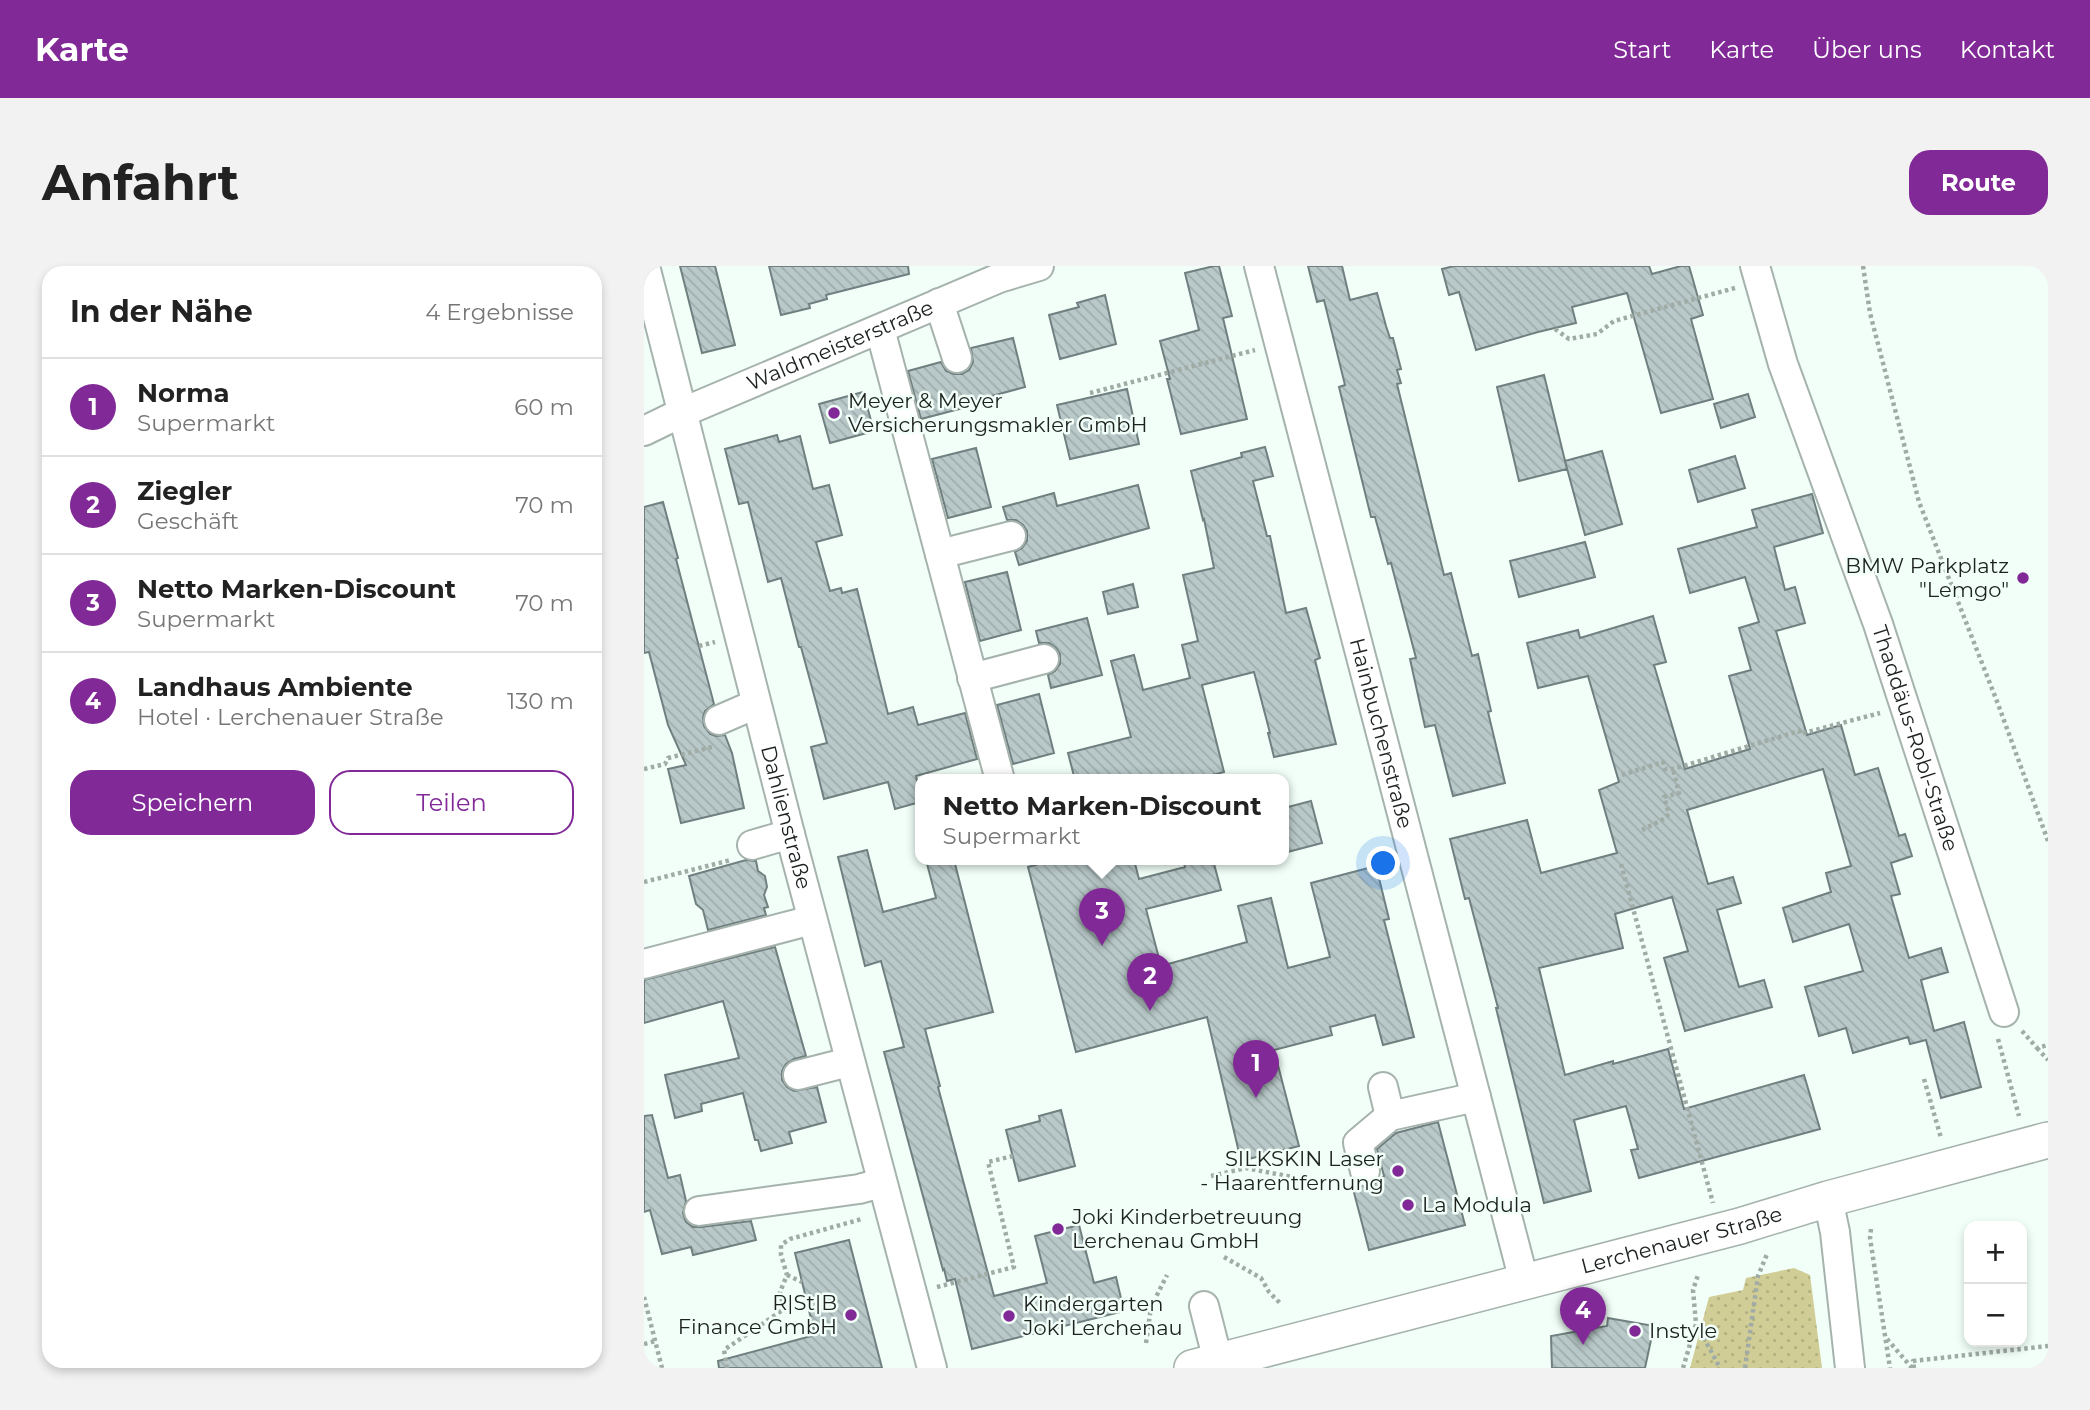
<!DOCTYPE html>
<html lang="de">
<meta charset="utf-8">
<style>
:root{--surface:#fff;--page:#f2f2f2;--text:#222;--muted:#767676;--line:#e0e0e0;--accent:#812997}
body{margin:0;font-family:Montserrat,sans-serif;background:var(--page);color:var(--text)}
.controls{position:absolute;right:21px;bottom:21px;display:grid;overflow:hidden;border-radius:14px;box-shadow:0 4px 10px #0003}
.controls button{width:63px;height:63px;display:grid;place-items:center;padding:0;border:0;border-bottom:2px solid var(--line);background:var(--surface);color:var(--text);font:35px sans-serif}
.you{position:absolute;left:740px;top:598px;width:24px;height:24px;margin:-18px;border:5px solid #fff;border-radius:50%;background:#1a73e8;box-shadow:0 0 0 10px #1a73e833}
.badge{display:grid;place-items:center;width:46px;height:46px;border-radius:50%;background:var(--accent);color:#fff;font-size:23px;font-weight:700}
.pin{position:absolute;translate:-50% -58px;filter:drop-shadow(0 2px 4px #0008)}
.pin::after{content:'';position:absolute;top:37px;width:24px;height:21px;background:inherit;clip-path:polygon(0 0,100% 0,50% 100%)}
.popup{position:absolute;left:271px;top:508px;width:374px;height:91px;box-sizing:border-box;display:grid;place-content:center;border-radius:14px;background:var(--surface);filter:drop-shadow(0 2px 5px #0005);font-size:23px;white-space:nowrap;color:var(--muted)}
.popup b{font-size:26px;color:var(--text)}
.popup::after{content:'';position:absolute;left:50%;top:100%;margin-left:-14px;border:14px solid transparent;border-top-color:var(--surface)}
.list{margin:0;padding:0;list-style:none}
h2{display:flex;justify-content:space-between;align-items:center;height:91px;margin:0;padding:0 28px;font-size:30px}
h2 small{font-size:23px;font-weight:400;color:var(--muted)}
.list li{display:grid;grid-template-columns:46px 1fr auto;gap:21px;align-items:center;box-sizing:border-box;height:98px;padding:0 28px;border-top:2px solid var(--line)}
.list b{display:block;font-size:26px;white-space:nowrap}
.list p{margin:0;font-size:23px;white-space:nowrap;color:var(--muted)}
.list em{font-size:23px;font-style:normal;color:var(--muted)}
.actions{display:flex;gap:14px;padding:21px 28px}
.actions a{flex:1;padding:16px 0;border:2px solid var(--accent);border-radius:21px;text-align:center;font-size:24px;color:var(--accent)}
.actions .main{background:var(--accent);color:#fff}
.map{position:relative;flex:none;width:1404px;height:1102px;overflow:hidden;border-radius:21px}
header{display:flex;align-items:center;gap:42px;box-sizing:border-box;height:98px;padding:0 35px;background:var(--accent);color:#fff}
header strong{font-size:33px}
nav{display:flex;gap:38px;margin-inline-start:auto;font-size:24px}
.intro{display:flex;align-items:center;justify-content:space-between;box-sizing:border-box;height:168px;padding:0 42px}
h1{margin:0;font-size:49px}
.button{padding:18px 32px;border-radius:21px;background:var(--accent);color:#fff;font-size:24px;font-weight:700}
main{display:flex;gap:42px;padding:0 42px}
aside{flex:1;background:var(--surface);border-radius:21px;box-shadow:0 4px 10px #0003}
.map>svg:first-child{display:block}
.grass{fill:url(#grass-dots)}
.building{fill:url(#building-back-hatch);stroke:#707f7f;stroke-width:2}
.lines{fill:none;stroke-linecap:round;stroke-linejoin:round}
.minor-casing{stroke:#a6b3ad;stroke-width:32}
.major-casing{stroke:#a6b3ad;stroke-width:38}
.path{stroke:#a0aba5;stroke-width:4.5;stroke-dasharray:3.5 3.5;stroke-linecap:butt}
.minor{stroke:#fff;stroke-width:28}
.major{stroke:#fff;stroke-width:35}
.poi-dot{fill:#812997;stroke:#f1fff8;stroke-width:2.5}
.labels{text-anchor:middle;stroke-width:5;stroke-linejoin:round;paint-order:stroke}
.street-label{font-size:21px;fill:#1d2220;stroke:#f1fff8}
.poi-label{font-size:21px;fill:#1d2220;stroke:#f1fff8;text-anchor:start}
</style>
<header>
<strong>Karte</strong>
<nav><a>Start</a><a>Karte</a><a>Über uns</a><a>Kontakt</a></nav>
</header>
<div class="intro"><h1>Anfahrt</h1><a class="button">Route</a></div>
<main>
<aside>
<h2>In der Nähe<small>4 Ergebnisse</small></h2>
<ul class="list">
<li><span class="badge">1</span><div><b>Norma</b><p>Supermarkt</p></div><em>60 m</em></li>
<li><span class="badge">2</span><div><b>Ziegler</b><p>Geschäft</p></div><em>70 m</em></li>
<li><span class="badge">3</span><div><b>Netto Marken-Discount</b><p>Supermarkt</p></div><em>70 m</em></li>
<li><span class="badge">4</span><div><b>Landhaus Ambiente</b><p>Hotel · Lerchenauer Straße</p></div><em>130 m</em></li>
</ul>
<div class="actions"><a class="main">Speichern</a><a>Teilen</a></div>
</aside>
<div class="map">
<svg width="1404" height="1102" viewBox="0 0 1404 1102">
<defs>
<pattern id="grass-dots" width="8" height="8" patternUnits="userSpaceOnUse" patternTransform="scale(1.75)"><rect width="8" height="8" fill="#d1cd96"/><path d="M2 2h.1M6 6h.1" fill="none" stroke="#b3b081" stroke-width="1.8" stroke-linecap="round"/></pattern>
<pattern id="building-back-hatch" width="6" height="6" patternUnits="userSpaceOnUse" patternTransform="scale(1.75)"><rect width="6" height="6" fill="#b9c9c9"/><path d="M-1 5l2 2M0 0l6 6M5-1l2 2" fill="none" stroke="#9facac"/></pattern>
</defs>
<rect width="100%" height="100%" fill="#f1fff8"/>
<path class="grass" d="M1150,1002L1166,1009L1178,1102H1046L1065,1031L1099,1024L1102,1012Z"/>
<path class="building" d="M36,0H71L91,79L58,87Z
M125,0H264L265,8L182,29L183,33L165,38L166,42L137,49Z
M570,0H575L588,50L579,52L603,153L537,168L523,113H526L516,75L555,64L541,7Z
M664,0H698L706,34L733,27L742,60L746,72H749L757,103L753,104L757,117L753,118L800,309L807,307L828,390L834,388L847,445L844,446L861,517L809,530L791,459L781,461L766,393L772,392L747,297L744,298L731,251H727L695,121L701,119L680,34L673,36Z
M810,0H1005L1008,8L1037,0H1045L1059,49L1047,53L1069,133L1017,147L983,27L928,41L932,57L894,66L832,84L815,26L805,29L798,3Z
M461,29L472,78L416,93L405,49L435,41L433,37Z
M369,72L381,121L322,137L323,141L277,153L264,105L297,96L302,105L310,108H318L325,104L329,96L327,82Z
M900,109L923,203L875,215L853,121Z
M483,123L495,178L426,193L413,139Z
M219,126L230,165L186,177L175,138Z
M1104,128L1111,151L1077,162L1070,138Z
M133,169L135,176L156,170L169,223L185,219L198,269L172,276L186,325L197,322L198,327L213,323L244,448L269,441L274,459L321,447L333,493L272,510L276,527V536L251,543L244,516L180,533L167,481L183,477L157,381H155L137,312L124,316L104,236L95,238L81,183Z
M621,181L629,210L609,215L623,270H626L642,347L662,342L676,392L671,394L692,478L630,491L624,467H626L610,406L558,419L580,506L549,514H431L424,487L487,471L467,395L490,389L499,424L546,412L538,379L554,375L539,309L570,302L560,253L559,254L547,205L598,191L597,187Z
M332,182L347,241L304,252L288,193Z
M958,185L978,258L941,269L921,195Z
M1091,190L1101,222L1054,236L1045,204Z
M494,219L505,262L375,299L371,286L378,282L383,275V265L379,259L372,254H363L359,241L410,227L413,240Z
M1168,228L1179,267L1130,281L1141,324L1151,321L1161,357L1132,365L1163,469L1197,459L1211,509L1234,502L1255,570L1261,568L1268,590L1247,597L1256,628L1247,630L1265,692L1297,682L1304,706L1277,714L1290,765L1320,756L1337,821L1297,832L1282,774L1266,778L1264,771L1209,787L1202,762L1175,770L1161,721L1219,705L1205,658L1149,676L1139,642L1187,626L1182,607L1207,600L1179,503L1043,544L1064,618L1089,611L1097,637L1073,644L1095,721L1120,714L1128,741L1041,765L1020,692L1044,685L1028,631L971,648L979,682L895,702L921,809L969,795V798L1024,783L1040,843L1160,809L1176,863L995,912L987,884L994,883L982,840L930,854L947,925L900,937L852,742H854L825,632L821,633L806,573L883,554L897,607L973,587L955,524L975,516L944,410L894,422L883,377L934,364L936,372L1009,350L1022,396L1010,399L1041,503L1106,483L1085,410L1107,404L1095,362L1115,356L1101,311L1046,327L1034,283L1113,261L1108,244Z
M19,236L34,292L32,293L70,438L61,445L59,451L60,460L66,468L72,470L81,469L88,487L100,542L37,557L24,503L42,499L24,459L5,386L0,387V241Z
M941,276L951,311L875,331L866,295Z
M363,306L377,364L336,375L321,316Z
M489,318L494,341L464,348L459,326Z
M443,352L458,409L407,422L404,409L411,405L416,398V388L412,382L405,377H395L392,365Z
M395,428L410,487L369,498L353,439Z
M667,535L678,577L640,587V542Z
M223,584L239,646L292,632L282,594H310L349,746L281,763L296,820L294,821L350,1030L403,1017L391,970L435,959L450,1017L472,1011L480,1045L328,1083L311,1013L303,1015L300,1003L299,1004L240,786L260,781L237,695L221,700L194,591Z
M102,594L112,595L114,605L121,610L123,621L120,629L124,641L120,642L122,649L64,664L59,644L52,638L45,610Z
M409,594H490L495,613L541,601L539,594H569L577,624L502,643L517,700L603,676L594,640L627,632L644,702L686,691L667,617L732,600L745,653L740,654L770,771L739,779L731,749L686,761L688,769L630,784L655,880L597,895L563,751L432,786L384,601Z
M131,681L162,790L150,793L142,798L138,805V814L143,821L150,825L173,821L182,856L145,866L148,877L117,885L114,874H111L99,827L57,838L58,845L31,852L21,809L95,792L79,735L0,757V714Z
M417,844L431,900L375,915L362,864L396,855L395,850Z
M8,849L24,912L36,909L42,935L39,947L42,956L49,961H57L107,955L112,974L49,989L47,981L18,988L6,944L0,946V850Z
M794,856L821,959L725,984L708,919L726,921L740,910L733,883L752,867Z
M205,974L238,1102H75L74,1095L171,1069L151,987Z
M964,1052L1010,1060L1001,1102H908L907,1070L963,1060Z"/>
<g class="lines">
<g class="minor-casing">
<g id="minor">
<path id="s1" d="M1,0L146,568L288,1102"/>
<path id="s2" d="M615,0L880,1015"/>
<path id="s3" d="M1111,0L1139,98L1234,358L1360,746"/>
<path d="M295,37L313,92"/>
<path d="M236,63L356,514"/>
<path id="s4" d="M0,165L37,147L355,12L395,0"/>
<path d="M296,288L367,270"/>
<path d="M328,412L400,393"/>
<path d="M75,454L112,438"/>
<path d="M108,579L146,568"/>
<path d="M0,698L168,654"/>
<path d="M154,809L205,796"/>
<path d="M739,821L746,850"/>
<path d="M721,905L714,877L746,850L832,831"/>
<path d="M1184,933L1191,966L1206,1102"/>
<path d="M55,945L215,923L237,917"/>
<path d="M560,1040L574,1095"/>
</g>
</g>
<g class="major-casing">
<g id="major">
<path id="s5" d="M548,1102L1096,960L1184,933L1404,874"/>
</g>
</g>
<path class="path" d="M1219,0L1226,47L1275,236L1354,438L1404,575
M911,63L925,73L953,68L970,55L1091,22
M446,127L611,84
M55,380L71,376
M0,503L21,498L24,492L68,481
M978,509L1019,496L1021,503H1029L1155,465L1156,468L1236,447
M998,564L1020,553L1025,548L1020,531L1035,527L1029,503
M977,598L1069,937
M0,616L87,594
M1378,765L1393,782L1404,779
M1354,773L1375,850
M1393,782L1404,794
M1280,813L1297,872
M567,910L602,902L648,911
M1227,963L1226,972L1246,1102
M580,991L617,1012L625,1026L637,1038
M143,1009L158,1016
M293,1021L370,1001L344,896L369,890
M0,1031L18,1102
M1053,1059L1076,1102
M1243,1073L1268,1102
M502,1077L507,1041L523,1009
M0,1078L11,1075
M83,1102L80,1084L140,1043L136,1026L143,1009L137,989V979L146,973L218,953
M1039,1102L1052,1058L1049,1024L1054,1009
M1101,1102L1114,1010L1123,988
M1270,1102L1269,1095L1404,1080"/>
<use href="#minor" class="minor"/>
<use href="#major" class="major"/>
</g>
<g class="poi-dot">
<circle cx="190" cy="147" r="7"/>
<circle cx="1379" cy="312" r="7"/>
<circle cx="754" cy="905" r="7"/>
<circle cx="764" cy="939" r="7"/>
<circle cx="414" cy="963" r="7"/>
<circle cx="207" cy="1049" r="7"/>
<circle cx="365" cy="1050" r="7"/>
<circle cx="991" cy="1065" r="7"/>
</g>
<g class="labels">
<g class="street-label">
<text dy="7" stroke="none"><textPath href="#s4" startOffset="214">Waldmeisterstraße</textPath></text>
<text dy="7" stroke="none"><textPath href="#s2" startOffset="483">Hainbuchenstraße</textPath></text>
<text dy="7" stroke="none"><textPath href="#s3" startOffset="499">Thaddäus-Robl-Straße</textPath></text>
<text dy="7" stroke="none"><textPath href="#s1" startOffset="569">Dahlienstraße</textPath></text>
<text dy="7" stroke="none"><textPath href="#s5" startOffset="506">Lerchenauer Straße</textPath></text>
</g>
<g class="poi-label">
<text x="204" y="142">Meyer &amp; Meyer<tspan x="204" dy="24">Versicherungsmakler GmbH</tspan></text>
<text x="1365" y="307" text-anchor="end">BMW Parkplatz<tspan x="1365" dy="24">"Lemgo"</tspan></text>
<text x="740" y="900" text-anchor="end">SILKSKIN Laser<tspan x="740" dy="24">- Haarentfernung</tspan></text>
<text x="778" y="946">La Modula</text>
<text x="428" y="958">Joki Kinderbetreuung<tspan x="428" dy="24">Lerchenau GmbH</tspan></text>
<text x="193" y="1044" text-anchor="end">R|St|B<tspan x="193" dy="24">Finance GmbH</tspan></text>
<text x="379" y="1045">Kindergarten<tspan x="379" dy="24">Joki Lerchenau</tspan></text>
<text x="1005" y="1072">Instyle</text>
</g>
</g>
</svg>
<div class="controls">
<button>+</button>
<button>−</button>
</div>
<div class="you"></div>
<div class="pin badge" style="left:612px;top:832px">1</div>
<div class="pin badge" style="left:506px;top:745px">2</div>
<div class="pin badge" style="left:458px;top:680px">3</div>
<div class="popup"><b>Netto Marken-Discount</b>Supermarkt</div>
<div class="pin badge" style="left:939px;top:1079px">4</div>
</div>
</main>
